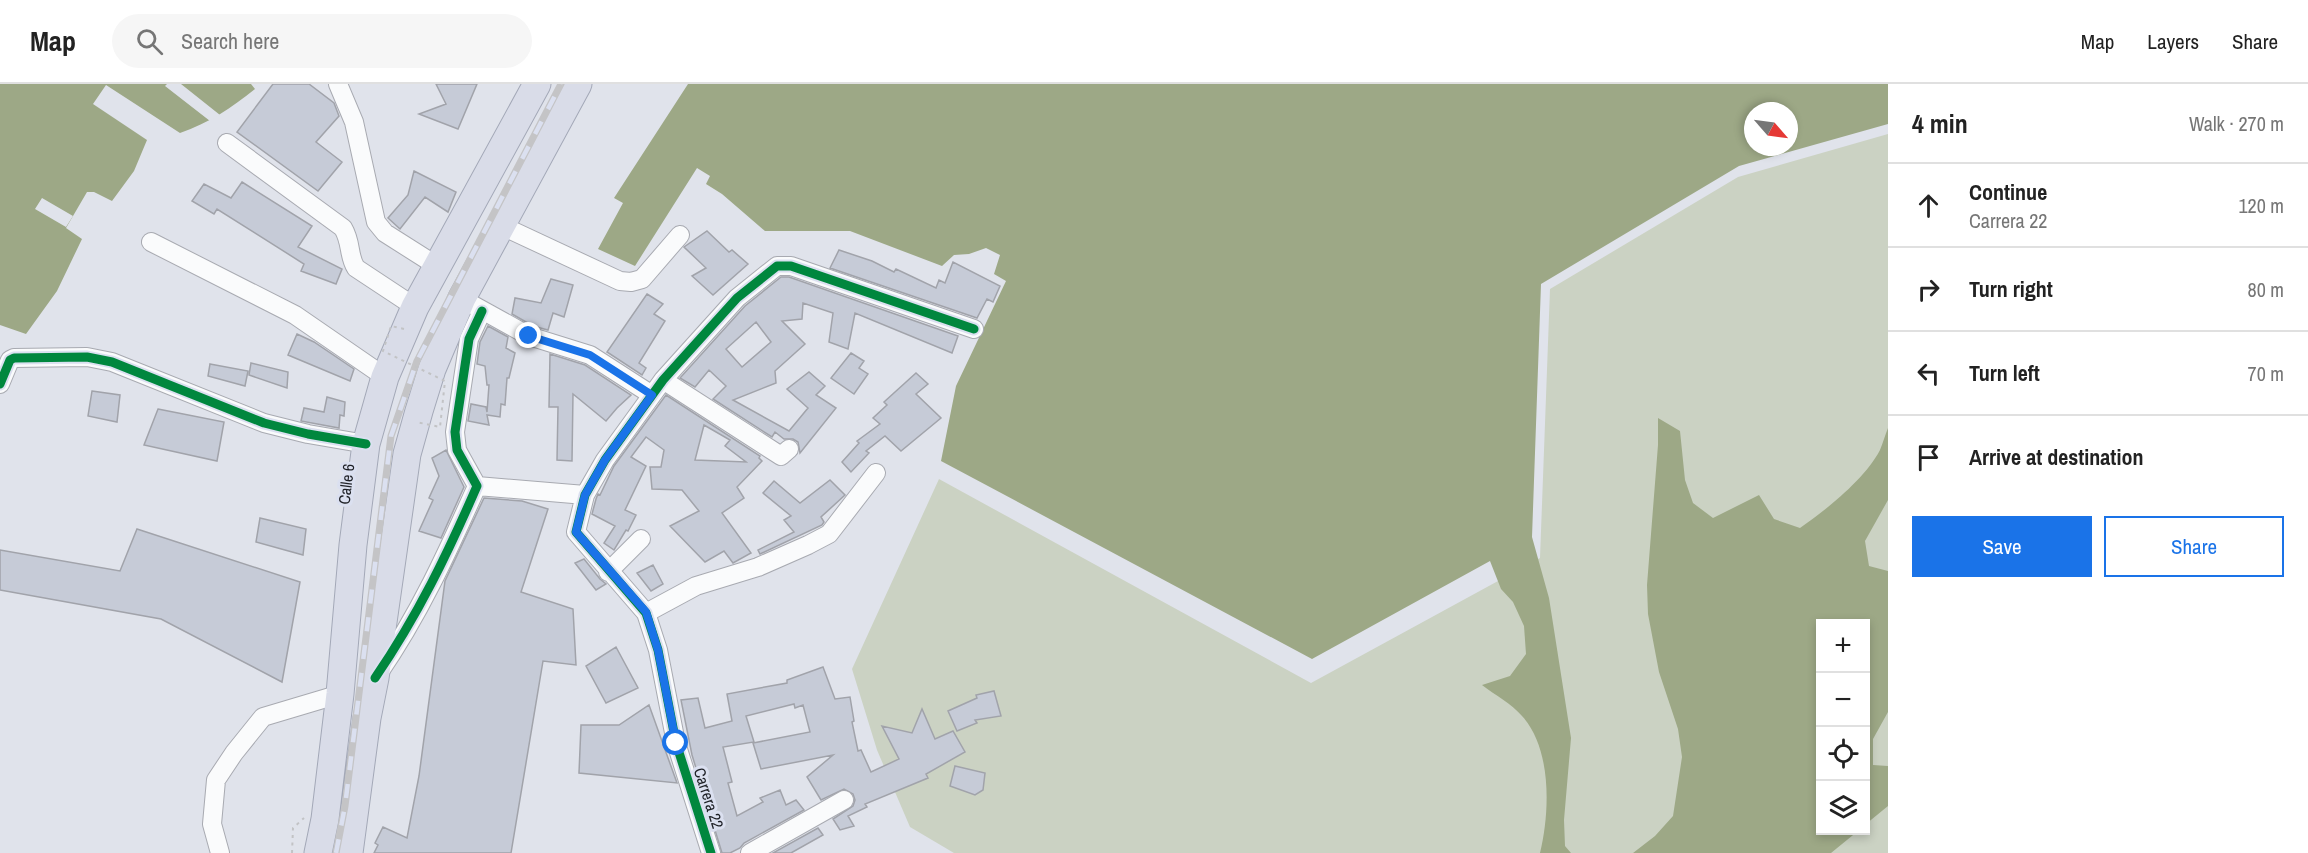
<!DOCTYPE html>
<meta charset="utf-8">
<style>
:root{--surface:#fff;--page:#f6f6f6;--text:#222;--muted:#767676;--line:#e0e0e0;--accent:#1a73e8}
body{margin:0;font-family:"Archivo Narrow",sans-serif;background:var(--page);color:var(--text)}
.controls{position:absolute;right:18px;bottom:18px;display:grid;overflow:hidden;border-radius:0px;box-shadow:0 3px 9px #0003}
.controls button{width:54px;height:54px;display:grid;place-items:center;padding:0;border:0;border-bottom:2px solid var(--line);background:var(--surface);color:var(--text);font:30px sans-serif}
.compass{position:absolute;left:1744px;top:18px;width:54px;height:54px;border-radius:50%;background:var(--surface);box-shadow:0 3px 9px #0003;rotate:118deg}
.stop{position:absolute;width:18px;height:18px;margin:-14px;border:4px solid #1a73e8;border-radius:50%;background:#fff}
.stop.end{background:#1a73e8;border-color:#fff;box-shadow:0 2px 6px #0008}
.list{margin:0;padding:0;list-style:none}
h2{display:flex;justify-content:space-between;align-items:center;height:78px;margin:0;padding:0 24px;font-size:26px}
h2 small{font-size:20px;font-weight:400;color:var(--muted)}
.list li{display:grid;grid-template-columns:39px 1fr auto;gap:18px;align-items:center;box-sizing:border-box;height:84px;padding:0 24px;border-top:2px solid var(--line)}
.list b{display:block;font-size:22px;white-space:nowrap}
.list p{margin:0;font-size:20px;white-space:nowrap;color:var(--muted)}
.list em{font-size:20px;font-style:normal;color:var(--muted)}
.actions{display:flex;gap:12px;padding:18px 24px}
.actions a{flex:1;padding:14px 0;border:2px solid var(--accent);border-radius:0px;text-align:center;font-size:21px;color:var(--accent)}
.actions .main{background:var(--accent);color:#fff}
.icon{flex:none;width:33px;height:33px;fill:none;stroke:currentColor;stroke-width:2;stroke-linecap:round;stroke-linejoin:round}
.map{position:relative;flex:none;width:1888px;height:769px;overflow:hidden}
header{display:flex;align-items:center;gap:36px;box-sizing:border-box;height:84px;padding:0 30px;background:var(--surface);border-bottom:2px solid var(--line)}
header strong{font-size:28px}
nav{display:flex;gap:33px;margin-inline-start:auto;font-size:21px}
.search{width:420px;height:54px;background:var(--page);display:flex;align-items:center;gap:15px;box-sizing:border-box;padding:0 21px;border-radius:33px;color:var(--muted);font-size:22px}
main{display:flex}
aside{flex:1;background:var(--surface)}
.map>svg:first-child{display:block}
.green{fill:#cbd2c3;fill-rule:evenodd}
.water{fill:#9da886;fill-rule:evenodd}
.pier{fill:#e0e3eb}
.building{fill:#c6cbd7;stroke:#a1a3aa;stroke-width:1.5;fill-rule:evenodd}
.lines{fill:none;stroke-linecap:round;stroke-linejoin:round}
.minor-casing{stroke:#a8aab1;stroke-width:20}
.highway-casing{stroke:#a3a8b7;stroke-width:29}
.path{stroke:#c2c3c5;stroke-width:2;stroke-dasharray:3 4.5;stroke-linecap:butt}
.minor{stroke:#fafbfc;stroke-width:18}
.highway{stroke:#d9dce8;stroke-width:27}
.rail-casing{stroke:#c4c4c6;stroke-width:7}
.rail{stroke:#dbe0f0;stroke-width:4.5;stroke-dasharray:14;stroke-linecap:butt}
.path-bridge{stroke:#c2c3c5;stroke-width:2;stroke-dasharray:3 4.5;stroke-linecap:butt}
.cycleway-casing{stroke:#dbe0f0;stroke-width:13}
.cycleway{stroke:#00873e;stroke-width:9}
.route{stroke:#1a73e8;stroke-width:8}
.labels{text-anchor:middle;stroke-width:6;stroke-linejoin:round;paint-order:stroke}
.street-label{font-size:16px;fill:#1e2026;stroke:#dbe0f0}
</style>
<header>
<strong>Map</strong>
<div class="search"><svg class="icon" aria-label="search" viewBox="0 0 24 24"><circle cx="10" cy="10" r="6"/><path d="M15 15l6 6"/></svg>Search here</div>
<nav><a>Map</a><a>Layers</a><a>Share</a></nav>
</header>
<main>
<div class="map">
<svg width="1888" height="769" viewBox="0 0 1888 769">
<rect width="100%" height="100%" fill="#e0e3eb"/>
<path class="green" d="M1888,50V769H954L910,743L877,666L852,585L939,395L1311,599L1540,474L1550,205L1738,93ZM1820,540H1866V746H1820Z"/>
<path class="water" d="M0,0H251L255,5C231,24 209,39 180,49L106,1L93,20L147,56L134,87L112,117L94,108H87L66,144L82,155L57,207L26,250L0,241Z
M688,0H1888V40L1739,82L1541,200L1532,453L1549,514L1571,654L1564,736L1565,762L1571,769H1540C1550,728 1552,665 1522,632C1512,620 1495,611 1482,601L1510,592L1526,570L1524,542L1513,518L1501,505L1490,477L1312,575L941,377L956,302L1006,197L994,190L1000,171L986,164L969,170L954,171L942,182L850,147H765L722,110L706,100L710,92L697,84L635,182L598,165L623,119L614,114ZM1753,27H1789V63H1753Z
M1658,334L1680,347L1685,396L1693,419L1713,434L1759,411L1774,435L1800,444C1826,426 1865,395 1880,366C1883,359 1885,351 1888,344V416L1865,457L1869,482L1888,487V628L1873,655V681L1888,682V722L1866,740V540H1820V746L1858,747L1831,769H1633L1655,752L1673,732L1682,673L1678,645L1659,588L1648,530L1647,501L1658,361Z"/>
<path class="pier" d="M167,0H181L220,31L210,37L165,2Z
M42,114L73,132L66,143L35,125Z"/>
<path class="building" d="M273,0H309L334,19L339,32L316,58L342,78L318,107L237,48Z
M436,0H477L458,45L419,30L446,20Z
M414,87L456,108L448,128L425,113L400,145L388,134L408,111Z
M242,98L312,142L298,163L342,185L336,200L301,187L304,180L217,125L214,130L192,117L204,100L231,114Z
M707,147L729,168L732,166L748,180L713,211L692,192L706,184L684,163Z
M839,166L872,177L894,188L896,185L936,204L939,196L945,199L953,178L1000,202L993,218L987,215L977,234L830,184Z
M781,193H789L958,252L952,269L855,229L848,265L829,258L833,229L803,219L802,235L782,237L805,260L775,287L776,299L733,316L789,347L808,324L787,305L809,288L825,302L816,311L836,324L800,369L798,358L793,355H784L775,348L772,353L713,315L726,302L709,286L695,303L680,294L745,222ZM756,238L771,258L742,283L726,265Z
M551,195L573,201L564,233L553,229L548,246L533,242L512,230L515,214L541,219Z
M647,210L663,220L654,230L665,237L639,279L646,284L642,291L607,268Z
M488,242L508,253L506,264L515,269L509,294H507L505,321L501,320L500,333L487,331L489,341L468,337L471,320L486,323L487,328L489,301H487L485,282L477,280L480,258Z
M297,250L314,258L354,285L350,297L288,271Z
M851,269L864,277L859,284L868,290L854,310L831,294Z
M550,270L585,281L631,311L617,324L606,337L573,310L572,377L557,376L558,323H549Z
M251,279L288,288L287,304L249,291Z
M210,280L248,287L245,302L208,292Z
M916,289L928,300L916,310L941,334L901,367L885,352L866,367L869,369L851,388L842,378L859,359L857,357L880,340L873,334L887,321L884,318Z
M92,307L120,311L117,338L88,332Z
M666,311L760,372L759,374L762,377L737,403L744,414L722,429L751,469L733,479L724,467L705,478L670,442L699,427L682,406L652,405L650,383H661L664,366L646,353L631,373L646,382L625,426L636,431L628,447L626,446L614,466L604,459L615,442L592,430L596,415L598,410L600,411L614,382ZM704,341L730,356L725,362L746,378L695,376Z
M327,313L345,318L344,332L340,331L339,344L301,337L304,324L324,328Z
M158,325L224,338L217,377L144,361Z
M446,366L464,403L441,454L419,447L433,416L429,414L439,392L432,374Z
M830,396L845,411L821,433L824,438L822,441L760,470L758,466L794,448L784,436L791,432L763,409L774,397L800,419Z
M484,414L522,417L548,425L521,508L573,525L576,581L543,577L511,769H374L378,761L375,759L383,743L407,754L419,692L445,497Z
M260,434L306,445L303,471L256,458Z
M137,445L300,498L282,598L161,535L0,506V466L120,487Z
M584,475L600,495L606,500L596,506L575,479Z
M653,481L663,500L651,507L637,489Z
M616,563L638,604L606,619L586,582Z
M823,583L835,615L850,613L854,637L852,638L858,667L861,666L871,688L899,675L882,642L912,649L922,625L935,655L953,647L965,668L926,690L928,694L865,720L867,723L848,732L854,742L840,746L833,735L853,722L855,716L853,710L844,705L821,716L807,693L833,671L761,685L753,659L810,648L803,621L795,624L794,620L746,632L754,658L723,663L732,698L728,699L737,732L763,718L760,714L780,706L786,721L796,716L804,726L744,759L740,764L730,769H722L692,671L681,616L698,614L705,644L732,637L727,610L787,599V596Z
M994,607L1001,632L975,636L977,639L957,647L948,627L977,614L976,611Z
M649,621L677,699L579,689L581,641H619Z
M955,682L985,689L983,706L975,711L950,702Z
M818,744L823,751L791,769H773Z"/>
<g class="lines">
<g class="minor-casing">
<path id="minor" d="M338,0L354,38L376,138L385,149L437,182
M227,59L343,144C352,159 348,172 356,184L415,223
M502,142L620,197L631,198L642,195L680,151
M151,158L295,231L385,293
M473,221L529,252L590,271L652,311
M663,296L781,372L789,365
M0,300L10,276L14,274L87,273L112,278L264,339L308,350L366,360
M477,402L585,411
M608,488L641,455
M646,529L696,502L758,483L808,461L829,450L876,389
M378,590C419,531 448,467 477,402L457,366L455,348L469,255L482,227
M220,769L212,740L216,696L234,669L263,633L340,610
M711,769L676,659L658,566L646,529L576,448L585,411L605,376L663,296L737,214L777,182H791L974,245
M750,769L844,716"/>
</g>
<g class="highway-casing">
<path id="highway" d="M318,769L325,735L340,610L353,461L366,360L385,293L415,223L537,0
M349,769L367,634L375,594L407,370L419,327L432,285L462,214L578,0"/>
</g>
<path class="path" d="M292,769L293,744L304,734"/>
<use href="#minor" class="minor"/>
<use href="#highway" class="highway"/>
<g class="rail-casing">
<path id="rail" d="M336,769L345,722L391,352L417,277L561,0"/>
</g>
<use href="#rail" class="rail"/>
<path class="path-bridge" d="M404,245L391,242L383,267L445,297L440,343L416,338"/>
<g class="cycleway-casing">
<path id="cycleway" d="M0,300L10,276L14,274L87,273L112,278L264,339L308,350L366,360
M375,594C418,531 447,471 477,402L457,366L455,348L469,255L482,227
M711,769L676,659L658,566L646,529L576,448L585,411L605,376L663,296L737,214L777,182H791L974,245"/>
</g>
<use href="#cycleway" class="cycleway"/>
</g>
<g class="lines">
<path class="route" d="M529,252L590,271L652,311L605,376L585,411L576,448L646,528L658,566L676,659"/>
</g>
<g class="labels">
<g class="street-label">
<text transform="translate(346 400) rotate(-83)" y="6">Calle 6</text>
<text transform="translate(709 714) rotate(72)" y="6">Carrera 22</text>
</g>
</g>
</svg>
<div class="controls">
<button>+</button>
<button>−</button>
<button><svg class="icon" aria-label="locate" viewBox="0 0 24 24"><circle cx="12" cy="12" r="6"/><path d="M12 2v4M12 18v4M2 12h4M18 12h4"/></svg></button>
<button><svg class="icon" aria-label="layers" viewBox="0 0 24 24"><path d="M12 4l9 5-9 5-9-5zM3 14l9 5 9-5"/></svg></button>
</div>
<svg class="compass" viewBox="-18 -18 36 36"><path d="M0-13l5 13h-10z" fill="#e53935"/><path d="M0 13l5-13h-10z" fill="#767676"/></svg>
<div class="stop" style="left:676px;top:659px"></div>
<div class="stop end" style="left:529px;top:252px"></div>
</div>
<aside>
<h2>4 min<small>Walk · 270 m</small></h2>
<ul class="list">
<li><svg class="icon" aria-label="ahead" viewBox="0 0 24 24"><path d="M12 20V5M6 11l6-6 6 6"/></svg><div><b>Continue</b><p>Carrera 22</p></div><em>120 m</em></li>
<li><svg class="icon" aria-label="right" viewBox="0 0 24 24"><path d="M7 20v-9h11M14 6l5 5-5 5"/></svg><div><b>Turn right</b></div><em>80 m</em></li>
<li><svg class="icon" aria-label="left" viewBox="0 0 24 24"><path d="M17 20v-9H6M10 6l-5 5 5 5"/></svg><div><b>Turn left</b></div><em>70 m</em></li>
<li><svg class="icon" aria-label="arrive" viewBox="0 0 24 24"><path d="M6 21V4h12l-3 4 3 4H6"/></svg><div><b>Arrive at destination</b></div></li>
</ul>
<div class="actions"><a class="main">Save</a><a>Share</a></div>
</aside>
</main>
